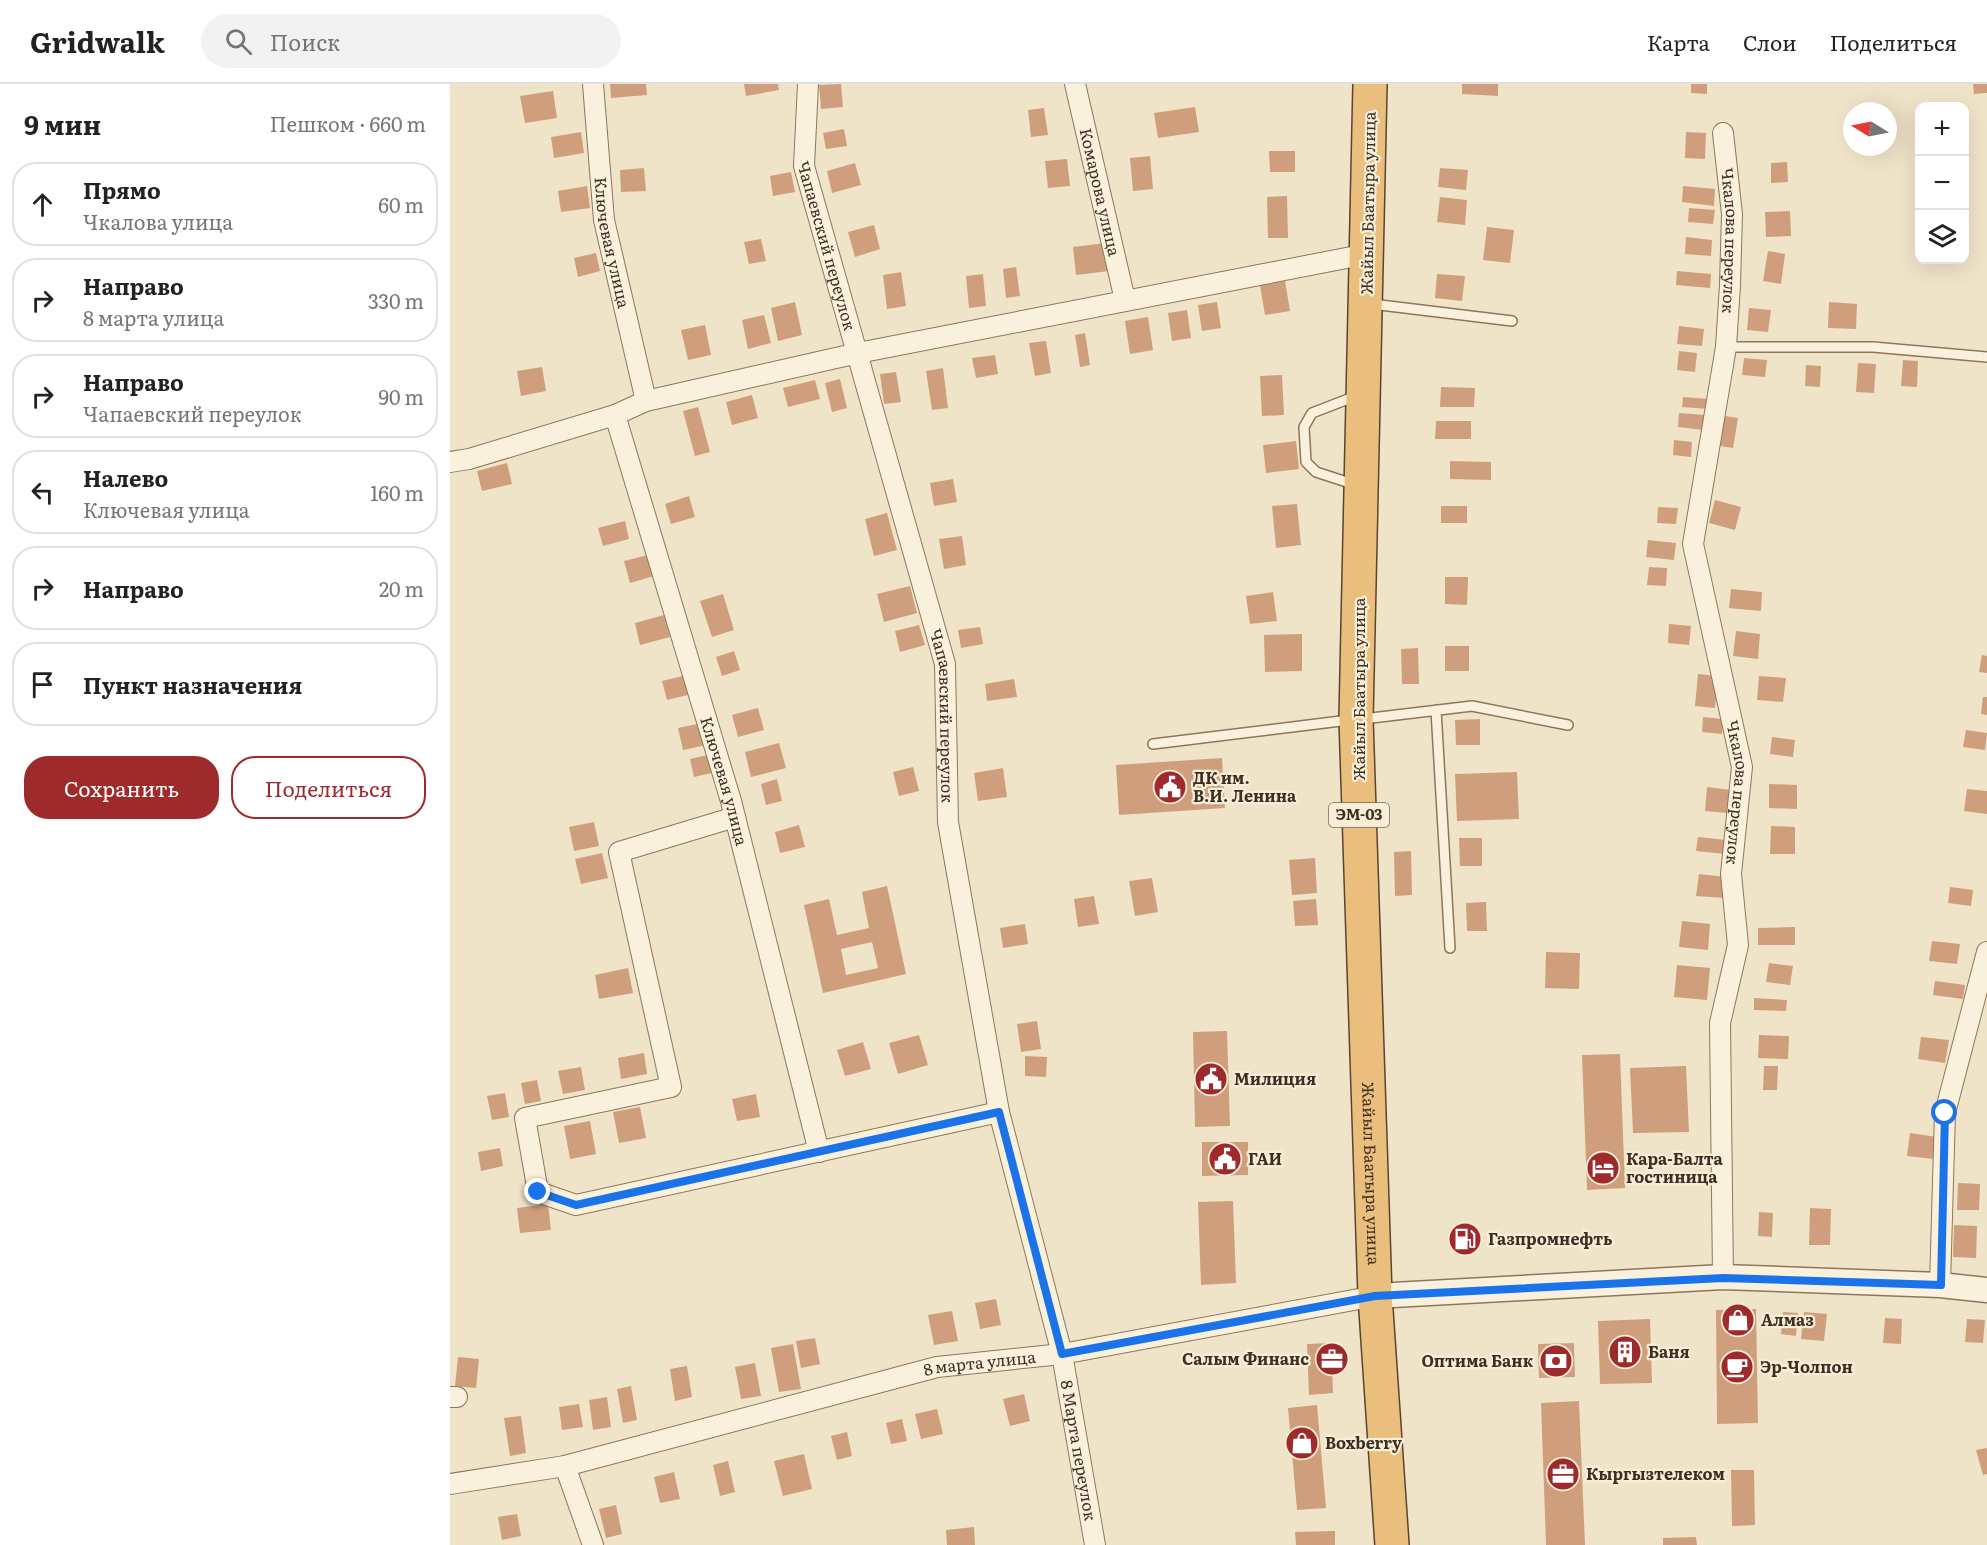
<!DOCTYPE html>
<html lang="ru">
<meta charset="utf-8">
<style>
:root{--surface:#fff;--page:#f2f2f2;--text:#222;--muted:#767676;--line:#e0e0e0;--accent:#9e2a2b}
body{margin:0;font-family:Literata,serif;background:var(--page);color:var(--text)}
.controls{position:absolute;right:18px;top:18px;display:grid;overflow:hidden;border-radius:12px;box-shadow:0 6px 24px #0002}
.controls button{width:54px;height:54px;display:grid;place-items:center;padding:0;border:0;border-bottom:2px solid var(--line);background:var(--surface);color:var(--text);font:30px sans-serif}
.compass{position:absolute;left:1393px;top:18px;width:54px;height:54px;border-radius:50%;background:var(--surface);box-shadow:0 6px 24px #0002;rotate:280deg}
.stop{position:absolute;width:18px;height:18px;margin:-14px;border:4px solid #1a73e8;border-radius:50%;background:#fff}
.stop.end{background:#1a73e8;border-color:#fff;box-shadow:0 2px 6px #0008}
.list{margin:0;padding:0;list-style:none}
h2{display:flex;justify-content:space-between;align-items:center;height:78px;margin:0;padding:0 24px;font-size:26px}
h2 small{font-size:20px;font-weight:400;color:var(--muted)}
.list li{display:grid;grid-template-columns:39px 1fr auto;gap:18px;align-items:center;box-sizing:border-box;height:84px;margin:0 12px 12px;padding:0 12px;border:2px solid var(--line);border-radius:24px}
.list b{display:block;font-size:22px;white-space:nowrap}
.list p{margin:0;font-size:20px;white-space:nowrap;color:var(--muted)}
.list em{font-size:20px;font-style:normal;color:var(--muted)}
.actions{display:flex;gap:12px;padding:18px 24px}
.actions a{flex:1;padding:14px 0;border:2px solid var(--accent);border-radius:24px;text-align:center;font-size:21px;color:var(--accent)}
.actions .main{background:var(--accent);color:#fff}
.icon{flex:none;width:33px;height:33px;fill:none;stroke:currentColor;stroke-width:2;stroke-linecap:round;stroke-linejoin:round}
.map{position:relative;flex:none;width:1537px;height:1461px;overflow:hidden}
header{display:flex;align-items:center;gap:36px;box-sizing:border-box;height:84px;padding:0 30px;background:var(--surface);border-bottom:2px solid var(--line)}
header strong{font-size:28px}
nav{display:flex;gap:33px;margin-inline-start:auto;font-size:21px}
.search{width:420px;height:54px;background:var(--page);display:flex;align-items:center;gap:15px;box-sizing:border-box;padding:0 21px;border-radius:33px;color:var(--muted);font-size:22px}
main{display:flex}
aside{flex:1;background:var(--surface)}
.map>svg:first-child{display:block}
.building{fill:#cf9f7d;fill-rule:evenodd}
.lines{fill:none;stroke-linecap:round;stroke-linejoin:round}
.service-casing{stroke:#8d765c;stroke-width:12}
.minor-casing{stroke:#8d765c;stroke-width:22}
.tertiary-casing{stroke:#8d765c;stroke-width:27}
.trunk-casing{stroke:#5b4430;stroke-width:36}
.service{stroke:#faf1dc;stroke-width:9}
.minor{stroke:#faf1dc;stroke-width:20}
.tertiary{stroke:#faf1dc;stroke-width:24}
.trunk{stroke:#eabe7c;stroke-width:33}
.route{stroke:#1a73e8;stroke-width:8}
.labels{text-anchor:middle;stroke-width:4.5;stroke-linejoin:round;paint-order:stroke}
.shield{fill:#f7eed8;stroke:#756857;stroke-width:1.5}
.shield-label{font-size:15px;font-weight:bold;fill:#3d2e20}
.street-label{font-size:16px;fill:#3d2e20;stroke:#f7eed8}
.poi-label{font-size:16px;font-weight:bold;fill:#3d2e20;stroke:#f7eed8;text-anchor:start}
</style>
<header>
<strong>Gridwalk</strong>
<div class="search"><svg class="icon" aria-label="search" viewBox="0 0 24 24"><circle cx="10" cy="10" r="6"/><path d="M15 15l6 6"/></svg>Поиск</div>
<nav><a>Карта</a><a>Слои</a><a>Поделиться</a></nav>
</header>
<main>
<aside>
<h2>9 мин<small>Пешком · 660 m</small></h2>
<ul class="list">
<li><svg class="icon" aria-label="ahead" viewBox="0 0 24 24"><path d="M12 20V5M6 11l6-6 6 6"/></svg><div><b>Прямо</b><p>Чкалова улица</p></div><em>60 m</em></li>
<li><svg class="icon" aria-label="right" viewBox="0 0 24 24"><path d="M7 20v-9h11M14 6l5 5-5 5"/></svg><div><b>Направо</b><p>8 марта улица</p></div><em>330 m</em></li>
<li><svg class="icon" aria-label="right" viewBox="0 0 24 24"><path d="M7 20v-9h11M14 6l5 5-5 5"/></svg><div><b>Направо</b><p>Чапаевский переулок</p></div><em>90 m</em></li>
<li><svg class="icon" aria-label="left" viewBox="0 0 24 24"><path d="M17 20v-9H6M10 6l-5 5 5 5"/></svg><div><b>Налево</b><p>Ключевая улица</p></div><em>160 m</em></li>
<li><svg class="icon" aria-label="right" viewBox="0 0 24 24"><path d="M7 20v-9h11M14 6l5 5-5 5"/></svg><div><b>Направо</b></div><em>20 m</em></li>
<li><svg class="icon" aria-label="arrive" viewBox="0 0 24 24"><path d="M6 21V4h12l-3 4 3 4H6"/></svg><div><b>Пункт назначения</b></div></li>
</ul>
<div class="actions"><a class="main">Сохранить</a><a>Поделиться</a></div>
</aside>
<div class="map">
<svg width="1537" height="1461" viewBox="0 0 1537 1461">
<rect width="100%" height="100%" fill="#f0e4c8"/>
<path class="building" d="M160,0H196L197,11L161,14Z
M294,0H328L329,6L296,12Z
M391,0L393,23L371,25L369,1Z
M1012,0H1048V12L1012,10Z
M1241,0H1257V10L1241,9Z
M1523,0H1537V9L1524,10Z
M103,7L107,34L75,39L70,12Z
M745,23L749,48L708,54L704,29Z
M594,24L598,51L581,53L578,26Z
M394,45L397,62L376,65L373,49Z
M131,48L134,69L104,74L101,53Z
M1236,48L1256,49L1255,75L1235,74Z
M819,67H845V88H820Z
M700,72L703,105L683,107L680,74Z
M617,75L620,102L598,104L595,77Z
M1337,78L1338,98L1321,99V79Z
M405,79L411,101L382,109L377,87Z
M194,84L196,107L171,108L170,86Z
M990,84L1018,86L1016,106L988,103Z
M341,88L345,108L323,112L320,92Z
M137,102L140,124L111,128L108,107Z
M1233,102L1265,105L1264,122L1232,118Z
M837,112L838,154H818L817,113Z
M990,113L1017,116L1015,141L987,138Z
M1239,124L1265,126L1263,140L1238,138Z
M1340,127L1341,152L1316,153L1315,128Z
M424,141L430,165L405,173L398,148Z
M1037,143L1064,146L1060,179L1033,176Z
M1236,153L1262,156L1261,172L1235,170Z
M311,155L316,177L299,180L294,158Z
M656,159L659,187L626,191L623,163Z
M1318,167L1335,170L1331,200L1313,197Z
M146,169L150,187L128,193L124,174Z
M566,183L570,212L556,214L553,185Z
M1227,187L1261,190L1260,204L1226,201Z
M451,188L456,222L437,225L433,191Z
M533,190L536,222L519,224L516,192Z
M987,190L1015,192L1012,217L985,214Z
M835,197L840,227L815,231L810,201Z
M345,218L352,251L328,257L321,224Z
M767,218L771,244L752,247L748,221Z
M1379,218L1407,220L1406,245L1378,244Z
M1299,224L1321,226L1318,248L1297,246Z
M737,226L741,254L722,257L718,229Z
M314,231L321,259L298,265L292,236Z
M698,233L703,266L680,270L675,237Z
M255,241L261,271L238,276L231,246Z
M1229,242L1254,245L1252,262L1227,260Z
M635,249L640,281L630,283L625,251Z
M596,257L601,289L585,292L579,259Z
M1229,267L1247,269L1245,288L1227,286Z
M545,271L548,290L526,294L522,274Z
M1294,274L1317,276L1315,293L1292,291Z
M1453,276L1468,277L1467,303L1451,302Z
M1408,279L1426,280L1424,309L1406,308Z
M1356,281L1371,282L1370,303L1355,302Z
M92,283L96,307L71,312L67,287Z
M493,284L498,324L482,326L476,287Z
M446,288L451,318L434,320L430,290Z
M832,291L834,331L812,332L810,292Z
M390,295L397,324L382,328L375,299Z
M365,296L370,315L338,323L333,304Z
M991,303L1025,304L1024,323H990Z
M302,311L308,334L282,341L276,318Z
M1233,313L1259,315L1258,325L1232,323Z
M248,323L260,368L245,372L233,327Z
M1229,329L1255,331L1253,346L1228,343Z
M1275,332L1288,334L1283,364L1270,362Z
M986,337H1021V355H985Z
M1224,356L1242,358L1241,373L1223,371Z
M846,357L849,385L816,389L813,361Z
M1000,377L1041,378V396L1000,395Z
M57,379L62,400L32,407L27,387Z
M503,395L507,418L484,422L480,399Z
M239,412L245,433L221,440L215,420Z
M1265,416L1291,423L1285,446L1259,439Z
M847,420L851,461L826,464L822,422Z
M991,422H1017V439H991Z
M1208,423L1228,424L1226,440L1207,439Z
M437,429L447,466L424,472L415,435Z
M175,437L179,455L153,462L148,444Z
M512,452L516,481L494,485L489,455Z
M1198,456L1226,459L1224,476L1196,473Z
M198,471L204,492L180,499L174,477Z
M1199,483L1217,484L1216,502L1197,501Z
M995,493H1018L1017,521L995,520Z
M460,502L467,529L434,538L427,510Z
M1281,505L1312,508L1311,527L1279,524Z
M823,508L827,537L800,540L796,512Z
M273,510L284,546L262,553L250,517Z
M214,531L220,553L190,561L185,539Z
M1219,540L1241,542L1239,561L1218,559Z
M469,541L475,561L450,568L445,547Z
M530,543L533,560L511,564L508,546Z
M1286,547L1310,550L1308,575L1283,572Z
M852,550V587L815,588L814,551Z
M995,562H1019V587H995Z
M968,564L969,600H952L951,565Z
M284,567L290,586L272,592L266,573Z
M1532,571L1537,572V589L1529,588Z
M1248,590L1268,592L1265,624L1245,622Z
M237,591L242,610L217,616L212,597Z
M1309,592L1336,594L1333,618L1307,616Z
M564,595L567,613L537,617L535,600Z
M1533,613H1537V631L1531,630Z
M308,624L314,646L288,653L282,631Z
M1253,633L1273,635L1272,650L1252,648Z
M1030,635V661H1006L1005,636Z
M252,639L257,661L233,666L228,644Z
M1516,646L1537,649L1535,666L1513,663Z
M1322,653L1345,656L1343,673L1320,670Z
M329,659L336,684L301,693L295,668Z
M262,670L266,688L244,693L240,675Z
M772,674L775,724L669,731L666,681Z
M463,683L469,707L449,712L443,688Z
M553,684L557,713L528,717L524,689Z
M1067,688L1069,735L1007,737L1005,690Z
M327,695L332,717L316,721L311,700Z
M1319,700L1347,701V725L1319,724Z
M1257,703L1281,706L1278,729L1255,727Z
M1517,705L1537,707V730L1514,727Z
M144,738L149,762L124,767L119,743Z
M349,741L355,763L330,769L325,748Z
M1321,742L1345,743V770H1320Z
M1248,753L1276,756L1275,770L1246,767Z
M1009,754H1032V782H1010Z
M961,767L962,811L945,812L944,768Z
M152,769L158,794L131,800L125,775Z
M865,774L867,809L842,811L839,776Z
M1249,790L1276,793L1274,814L1246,812Z
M702,794L708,828L685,832L679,797Z
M437,802L456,890L373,909L354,821L379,815L387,851L419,844L412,808ZM422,858L428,884L396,891L391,865Z
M1500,803L1523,806L1521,822L1498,819Z
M644,812L649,840L628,843L624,815Z
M866,815L868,841L845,842L843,817Z
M1036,818L1037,847H1017L1016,819Z
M1232,837L1260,840L1258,866L1229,863Z
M575,840L578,860L553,864L550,844Z
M1345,843V861H1308V844Z
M1482,857L1510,860L1507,880L1479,877Z
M1096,868L1130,869L1129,905L1095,904Z
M1319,879L1343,882L1340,901L1316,898Z
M1227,881L1260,884L1257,916L1224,913Z
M178,884L183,909L149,915L145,891Z
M1485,897L1515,901L1513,915L1483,911Z
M1304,914L1337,916L1336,927L1304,926Z
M587,937L591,965L571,968L567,940Z
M777,947L780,1042L745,1043L743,948Z
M469,951L478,981L448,990L439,959Z
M1309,951L1339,952L1338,975L1308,974Z
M1471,953L1499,956L1495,979L1468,975Z
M413,958L421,985L395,992L387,966Z
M194,969L197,990L171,995L168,974Z
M1170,970L1175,1104L1137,1106L1132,971Z
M575,972L597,973L596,993L575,992Z
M1236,982L1239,1048L1183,1049L1180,984Z
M1314,982H1328L1327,1006H1313Z
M131,983L135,1006L113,1010L108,987Z
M87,996L91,1017L75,1020L71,999Z
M55,1009L59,1033L42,1036L37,1012Z
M306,1010L310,1033L287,1037L282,1015Z
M190,1023L196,1054L169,1059L163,1028Z
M140,1037L146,1070L120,1075L114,1042Z
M1460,1049L1487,1053L1484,1075L1457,1072Z
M752,1058H798V1091L752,1092Z
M50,1064L53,1082L31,1087L28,1068Z
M1508,1099L1530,1100L1529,1126H1507Z
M783,1117L786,1199L751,1201L748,1118Z
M98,1120L101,1146L70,1149L67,1124Z
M1360,1124L1381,1125L1380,1161H1359Z
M1309,1128L1323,1129L1322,1153L1308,1152Z
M1504,1141L1527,1142L1526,1174L1503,1173Z
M546,1215L551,1241L530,1245L525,1219Z
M1306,1225L1308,1339L1267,1340L1266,1226Z
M502,1227L508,1257L484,1261L478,1231Z
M1333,1228L1348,1229L1346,1252L1331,1250Z
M1354,1228L1377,1230L1374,1257L1351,1255Z
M1435,1234L1452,1235L1451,1260L1433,1259Z
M1200,1235L1202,1299L1150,1300L1148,1237Z
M1517,1235L1535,1236L1533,1259L1515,1258Z
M365,1254L370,1280L351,1284L346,1257Z
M881,1259L883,1309L859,1311L857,1260Z
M1124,1259L1125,1293L1089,1294L1088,1260Z
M343,1260L351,1305L329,1308L321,1264Z
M8,1273L29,1275L26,1304L5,1302Z
M305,1279L311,1312L291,1315L285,1283Z
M237,1282L242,1313L225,1317L220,1285Z
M181,1302L187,1336L173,1339L167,1305Z
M574,1310L580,1337L560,1342L553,1315Z
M157,1313L161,1343L143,1346L139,1316Z
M1129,1317L1135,1461H1096L1091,1319Z
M129,1320L133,1343L112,1346L109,1323Z
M867,1321L876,1424L847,1426L838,1324Z
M487,1325L493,1350L471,1355L465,1330Z
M71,1332L76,1369L60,1372L54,1334Z
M452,1335L457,1357L441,1360L436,1339Z
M397,1348L402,1372L387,1376L381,1352Z
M1537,1364V1390L1533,1391L1526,1366Z
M354,1370L362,1405L333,1412L324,1377Z
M278,1377L285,1408L270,1412L263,1381Z
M1281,1386H1304L1305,1441L1282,1442Z
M224,1388L230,1415L210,1419L204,1393Z
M166,1421L172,1450L156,1454L149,1425Z
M67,1430L71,1452L52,1456L48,1433Z
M524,1443L525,1461H497L496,1446Z
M885,1447V1461H846L845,1448Z
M1246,1453L1247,1461H1213V1454Z"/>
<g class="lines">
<g class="service-casing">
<path id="service" d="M922,220L1062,237
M1276,263H1423L1537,273
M906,312L862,329L854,343L856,378L866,388L906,401
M986,626L1000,864
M913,635L1022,622L1118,641
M703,660L899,636"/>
</g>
<g class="minor-casing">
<g id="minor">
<path id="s1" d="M143,0L154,136L196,317"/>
<path id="s2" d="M358,0L354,82L495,580L498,738L549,1028L612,1270L645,1461"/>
<path id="s3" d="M625,0L675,216"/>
<path id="s4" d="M1273,49L1282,130L1280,201L1276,263L1243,460L1292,683L1281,790L1288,861L1270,939L1273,1193"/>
<path id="s5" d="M165,331L281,717L369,1068"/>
<path d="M0,378L19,375L165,331L196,317L408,269L917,170"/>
<path d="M285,733L169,768L221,1003L75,1034L88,1108L126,1121L549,1028"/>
<path d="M1490,1201L1495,1029L1537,868"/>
<path d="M0,1313H7"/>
<path d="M115,1382L143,1461"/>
<path id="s6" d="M0,1400L115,1382L487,1283L612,1270L925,1212"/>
</g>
</g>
<g class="tertiary-casing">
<path id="tertiary" d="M925,1212L1273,1193L1490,1201L1537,1206"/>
</g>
<g class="trunk-casing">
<g id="trunk">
<path id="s7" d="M920,0L906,635L925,1212L942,1461"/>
</g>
</g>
<use href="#service" class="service"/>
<use href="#minor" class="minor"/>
<use href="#tertiary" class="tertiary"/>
<use href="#trunk" class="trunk"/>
</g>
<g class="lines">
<path class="route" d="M88,1108L126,1121L549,1028L612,1270L925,1212L1273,1194L1491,1201L1495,1029"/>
</g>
<defs>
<g id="civic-disc" transform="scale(1.725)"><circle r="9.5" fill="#9e2a2b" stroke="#f7eed8"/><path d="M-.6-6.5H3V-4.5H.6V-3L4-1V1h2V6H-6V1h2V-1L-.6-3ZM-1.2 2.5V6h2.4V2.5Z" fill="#fff"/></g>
<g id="hotel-disc" transform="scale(1.725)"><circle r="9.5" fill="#9e2a2b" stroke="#f7eed8"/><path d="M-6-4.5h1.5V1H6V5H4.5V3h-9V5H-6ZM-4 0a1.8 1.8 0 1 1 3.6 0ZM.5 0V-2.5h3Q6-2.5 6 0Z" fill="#fff"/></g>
<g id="fuel-disc" transform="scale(1.725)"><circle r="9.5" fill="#9e2a2b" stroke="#f7eed8"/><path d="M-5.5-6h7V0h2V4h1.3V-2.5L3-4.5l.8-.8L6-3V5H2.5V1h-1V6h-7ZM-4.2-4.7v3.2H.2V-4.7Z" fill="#fff"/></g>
<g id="shop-disc" transform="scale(1.725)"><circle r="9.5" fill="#9e2a2b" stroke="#f7eed8"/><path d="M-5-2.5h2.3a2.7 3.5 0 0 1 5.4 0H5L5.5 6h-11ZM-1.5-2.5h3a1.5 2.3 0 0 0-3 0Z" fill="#fff"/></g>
<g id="building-disc" transform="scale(1.725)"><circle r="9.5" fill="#9e2a2b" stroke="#f7eed8"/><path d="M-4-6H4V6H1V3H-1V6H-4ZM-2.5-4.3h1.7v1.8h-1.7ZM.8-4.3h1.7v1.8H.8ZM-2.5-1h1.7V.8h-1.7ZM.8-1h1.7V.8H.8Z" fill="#fff"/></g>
<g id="office-disc" transform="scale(1.725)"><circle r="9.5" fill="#9e2a2b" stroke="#f7eed8"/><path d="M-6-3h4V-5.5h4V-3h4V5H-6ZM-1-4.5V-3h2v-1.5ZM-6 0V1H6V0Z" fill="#fff"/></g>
<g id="bank-disc" transform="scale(1.725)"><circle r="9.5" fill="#9e2a2b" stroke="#f7eed8"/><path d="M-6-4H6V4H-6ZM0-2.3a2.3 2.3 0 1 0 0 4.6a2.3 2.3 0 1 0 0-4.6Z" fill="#fff"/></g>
<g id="cafe-disc" transform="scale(1.725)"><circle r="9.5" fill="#9e2a2b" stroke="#f7eed8"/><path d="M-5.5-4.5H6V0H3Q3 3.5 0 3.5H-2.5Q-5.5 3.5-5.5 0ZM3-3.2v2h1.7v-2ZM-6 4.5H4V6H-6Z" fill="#fff"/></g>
</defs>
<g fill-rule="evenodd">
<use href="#civic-disc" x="720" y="703"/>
<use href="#civic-disc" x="761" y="995"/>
<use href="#civic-disc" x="775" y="1075"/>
<use href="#hotel-disc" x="1153" y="1084"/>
<use href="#fuel-disc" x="1015" y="1155"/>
<use href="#shop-disc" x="1288" y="1236"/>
<use href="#building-disc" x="1175" y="1268"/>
<use href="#office-disc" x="882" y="1275"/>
<use href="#bank-disc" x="1106" y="1277"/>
<use href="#cafe-disc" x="1287" y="1283"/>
<use href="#shop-disc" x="852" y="1359"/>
<use href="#office-disc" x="1113" y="1390"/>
</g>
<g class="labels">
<rect class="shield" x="879" y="719" width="60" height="24" rx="4.5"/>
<g class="shield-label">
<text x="909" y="736">ЭМ-03</text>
</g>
<g class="street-label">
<text dy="6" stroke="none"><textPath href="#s3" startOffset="111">Комарова улица</textPath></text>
<text transform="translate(918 119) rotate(-89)" y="6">Жайыл Баатыра улица</text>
<text dy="6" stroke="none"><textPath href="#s4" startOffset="108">Чкалова переулок</textPath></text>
<text dy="6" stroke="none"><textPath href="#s1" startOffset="160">Ключевая улица</textPath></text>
<text dy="6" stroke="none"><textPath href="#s2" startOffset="165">Чапаевский переулок</textPath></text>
<text transform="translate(909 605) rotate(-90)" y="6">Жайыл Баатыра улица</text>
<text dy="6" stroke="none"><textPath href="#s2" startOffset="651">Чапаевский переулок</textPath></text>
<text dy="6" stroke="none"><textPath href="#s5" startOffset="382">Ключевая улица</textPath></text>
<text dy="6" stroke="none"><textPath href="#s4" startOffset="668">Чкалова переулок</textPath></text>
<text dy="6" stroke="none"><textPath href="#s7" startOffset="1090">Жайыл Баатыра улица</textPath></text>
<text dy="6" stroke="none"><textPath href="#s6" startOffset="544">8 марта улица</textPath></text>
<text dy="6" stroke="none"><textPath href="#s2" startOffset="1400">8 Марта переулок</textPath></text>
</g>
<g class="poi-label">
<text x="743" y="700">ДК им.<tspan x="743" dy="18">В.И. Ленина</tspan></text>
<text x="784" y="1001">Милиция</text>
<text x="798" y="1081">ГАИ</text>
<text x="1176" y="1081">Кара-Балта<tspan x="1176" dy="18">гостиница</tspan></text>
<text x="1038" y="1161">Газпромнефть</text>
<text x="1311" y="1242">Алмаз</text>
<text x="1198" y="1274">Баня</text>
<text x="859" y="1281" text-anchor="end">Салым Финанс</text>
<text x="1083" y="1283" text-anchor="end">Оптима Банк</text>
<text x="1310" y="1289">Эр-Чолпон</text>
<text x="875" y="1365">Boxberry</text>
<text x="1136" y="1396">Кыргызтелеком</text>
</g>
</g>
</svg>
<div class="controls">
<button>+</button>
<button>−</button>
<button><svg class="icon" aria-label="layers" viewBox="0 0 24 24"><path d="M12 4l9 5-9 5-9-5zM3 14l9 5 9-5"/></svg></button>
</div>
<svg class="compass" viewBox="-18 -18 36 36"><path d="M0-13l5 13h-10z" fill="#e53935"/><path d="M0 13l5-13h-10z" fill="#767676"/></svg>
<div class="stop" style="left:1495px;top:1029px"></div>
<div class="stop end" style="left:88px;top:1108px"></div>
</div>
</main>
